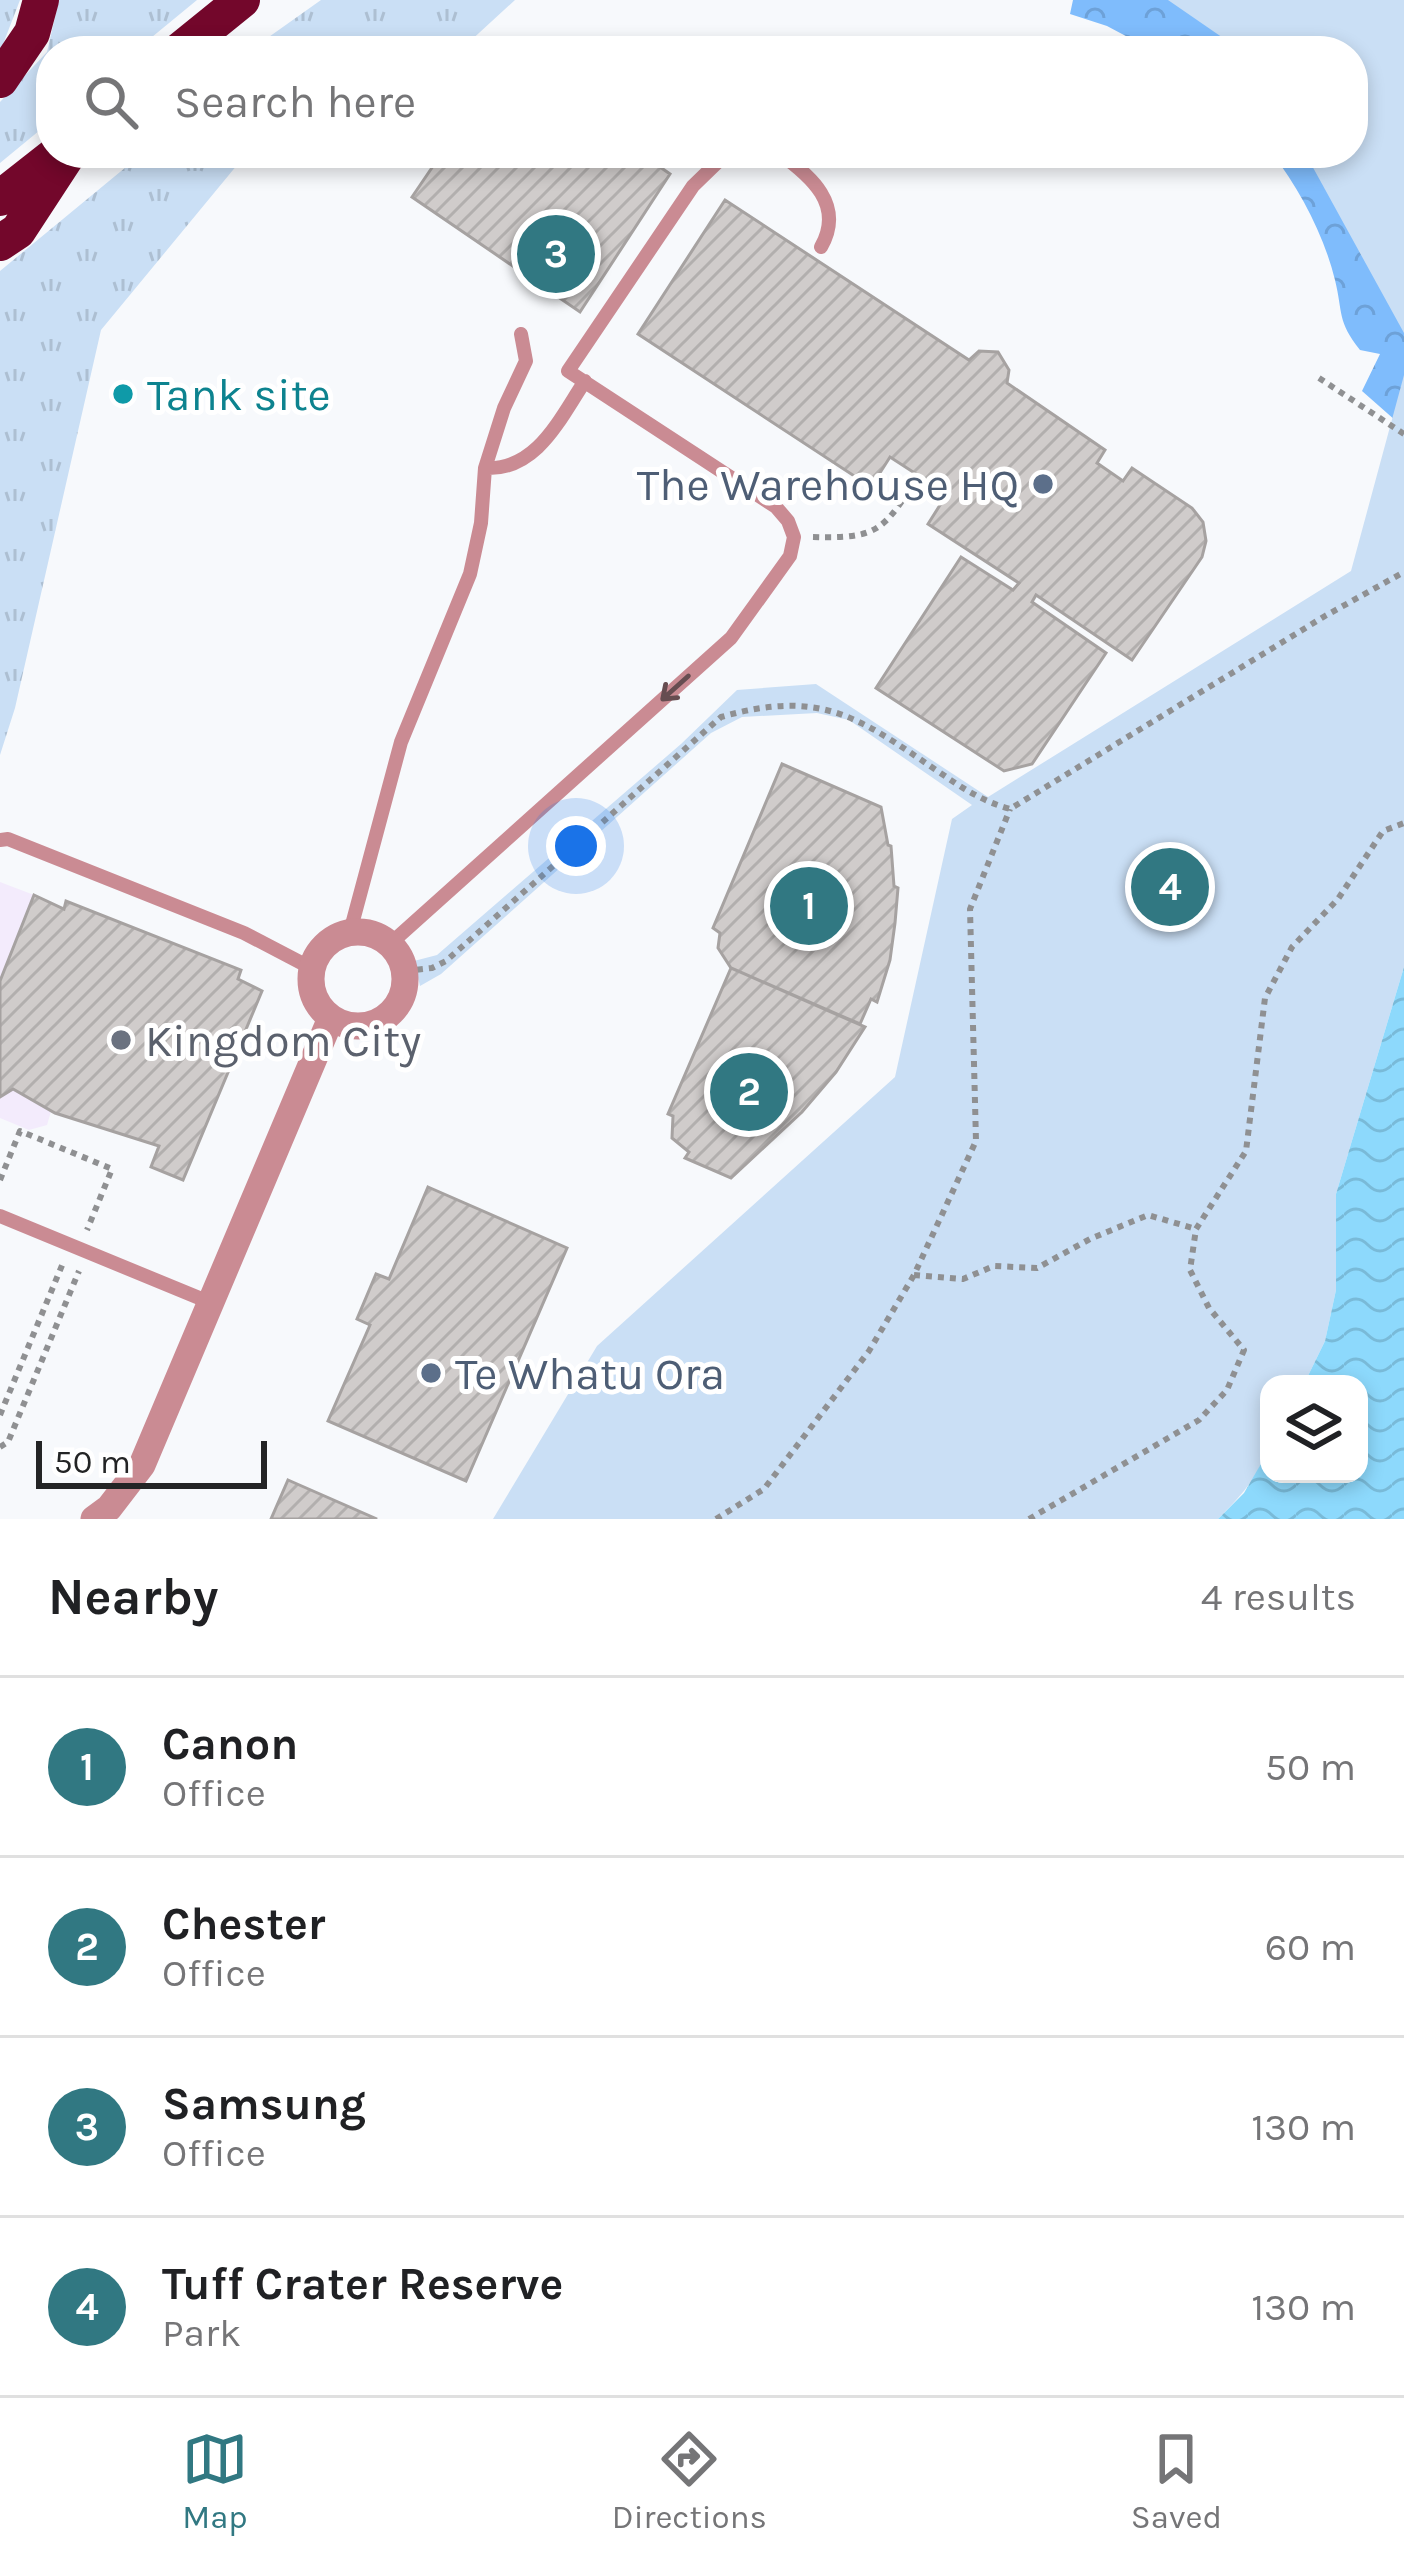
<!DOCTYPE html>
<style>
:root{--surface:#fff;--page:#f2f2f2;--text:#202124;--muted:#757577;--line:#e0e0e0;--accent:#317882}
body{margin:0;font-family:Karla,sans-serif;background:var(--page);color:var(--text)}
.controls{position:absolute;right:36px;bottom:36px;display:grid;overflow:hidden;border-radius:24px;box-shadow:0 6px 18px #0003}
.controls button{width:108px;height:108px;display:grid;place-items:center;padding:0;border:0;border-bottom:3px solid var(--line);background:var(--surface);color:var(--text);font:60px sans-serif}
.scale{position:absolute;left:36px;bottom:30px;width:231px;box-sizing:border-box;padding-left:12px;border:6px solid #232425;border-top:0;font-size:33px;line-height:42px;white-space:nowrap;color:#232425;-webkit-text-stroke:9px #fff;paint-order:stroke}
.you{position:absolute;left:576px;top:846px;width:42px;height:42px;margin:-30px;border:9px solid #fff;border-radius:50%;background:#1a73e8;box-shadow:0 0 0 18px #1a73e833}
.badge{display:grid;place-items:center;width:78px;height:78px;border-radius:50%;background:var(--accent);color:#fff;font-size:39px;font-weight:700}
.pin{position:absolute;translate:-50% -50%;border:6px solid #fff;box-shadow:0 3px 12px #0006}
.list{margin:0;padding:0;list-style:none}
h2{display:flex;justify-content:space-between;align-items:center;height:156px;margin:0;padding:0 48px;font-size:51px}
h2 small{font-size:39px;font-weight:400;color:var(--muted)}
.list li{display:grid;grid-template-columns:78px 1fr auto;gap:36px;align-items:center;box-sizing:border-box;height:180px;padding:0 48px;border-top:3px solid var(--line)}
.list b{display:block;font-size:45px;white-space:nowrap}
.list p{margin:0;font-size:39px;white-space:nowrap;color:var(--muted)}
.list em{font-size:39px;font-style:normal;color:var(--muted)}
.icon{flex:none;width:66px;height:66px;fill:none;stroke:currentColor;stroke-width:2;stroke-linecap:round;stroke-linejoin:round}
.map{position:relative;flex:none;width:1404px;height:1519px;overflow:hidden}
.search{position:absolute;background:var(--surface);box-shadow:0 6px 18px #0003;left:36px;right:36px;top:36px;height:132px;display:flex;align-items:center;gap:30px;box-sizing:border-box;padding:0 42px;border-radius:48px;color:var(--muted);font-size:45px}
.sheet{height:876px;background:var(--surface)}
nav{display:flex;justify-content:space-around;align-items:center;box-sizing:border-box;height:168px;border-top:3px solid var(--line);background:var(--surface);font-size:33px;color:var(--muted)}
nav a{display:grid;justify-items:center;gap:6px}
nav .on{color:var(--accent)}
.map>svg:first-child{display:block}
.education{fill:#f3ebfc}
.grass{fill:url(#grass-tufts)}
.forest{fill:url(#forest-crowns)}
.park{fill:#cadff5}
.water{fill:url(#water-waves)}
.building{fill:url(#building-hatch);stroke:#a6a2a1;stroke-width:3}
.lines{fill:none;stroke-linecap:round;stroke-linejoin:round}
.path{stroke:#8f9092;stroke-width:6;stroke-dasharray:6 6;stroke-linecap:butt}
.service{stroke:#ca8b93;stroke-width:14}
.minor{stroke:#ca8b93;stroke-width:27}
.motorway{stroke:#73072b;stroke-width:36}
.oneway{stroke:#664d51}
.culture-dot{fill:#0f9aa8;stroke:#fff;stroke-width:4.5}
.service-dot{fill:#5c6f8a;stroke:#fff;stroke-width:4.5}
.worship-dot{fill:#6b7280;stroke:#fff;stroke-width:4.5}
.labels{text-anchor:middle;stroke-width:10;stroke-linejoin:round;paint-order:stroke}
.culture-label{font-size:45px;fill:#0d838f;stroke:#fff;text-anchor:start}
.service-label{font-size:45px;fill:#4e5e75;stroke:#fff;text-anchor:end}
.worship-label{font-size:45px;fill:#5b616d;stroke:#fff;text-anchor:start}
</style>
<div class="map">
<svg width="1404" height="1519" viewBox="0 0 1404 1519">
<defs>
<pattern id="grass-tufts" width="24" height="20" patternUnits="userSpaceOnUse" patternTransform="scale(3)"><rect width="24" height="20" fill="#cadff5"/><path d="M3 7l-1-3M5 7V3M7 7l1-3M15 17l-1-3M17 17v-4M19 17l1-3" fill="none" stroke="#adbfd2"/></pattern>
<pattern id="forest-crowns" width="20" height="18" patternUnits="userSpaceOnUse" patternTransform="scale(3)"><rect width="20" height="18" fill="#7fbcfc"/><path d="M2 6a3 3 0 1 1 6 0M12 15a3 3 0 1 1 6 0" fill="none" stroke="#6da1d8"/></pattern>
<pattern id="water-waves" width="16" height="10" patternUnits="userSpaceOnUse" patternTransform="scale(3)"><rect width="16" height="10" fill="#8dd9fc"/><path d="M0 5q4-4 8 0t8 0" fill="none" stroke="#79bad8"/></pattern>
<pattern id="building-hatch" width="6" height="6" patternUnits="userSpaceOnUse" patternTransform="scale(3)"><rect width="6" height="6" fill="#d0cccb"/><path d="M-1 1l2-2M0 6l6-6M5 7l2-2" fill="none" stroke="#b2afae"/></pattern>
</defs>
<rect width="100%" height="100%" fill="#f7f9fc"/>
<path class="education" d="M0,882L34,895L0,981Z
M13,1089L51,1111L47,1125L29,1130L0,1118V1097Z"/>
<path class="grass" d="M0,0H20L0,52Z
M59,0H197L135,51H51V121L0,163V102L47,52Z
M321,0H515L467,44L448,51H249Z
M143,153H247L101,330L15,708L0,755V271Z"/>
<path class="forest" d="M1073,0H1235L1260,51H1154L1107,26L1070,14Z
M1272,153H1318L1404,178V428L1362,391L1380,354L1360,350C1337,321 1343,313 1335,280C1324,235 1300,190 1272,153Z"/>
<path class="park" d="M1168,0H1404V333L1305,153H1353V51H1242Z
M1404,375V967L1336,1194V1290L1325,1341L1304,1384H1269C1269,1455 1270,1467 1218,1519H493L597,1346L895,1077L952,819L972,805L849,720L817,713L742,717L711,733L441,974L420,986L414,961L437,955L681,744L737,690L816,684L988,797L1351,571Z"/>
<path class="water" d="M1404,967V1519H1218L1244,1493L1269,1450V1474H1359V1384H1304L1325,1341L1336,1290V1194Z"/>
<path class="building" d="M442,153H640L670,174L580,312L412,197Z
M725,200L969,360L979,351L998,352L1009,370L1007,383L1105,450L1097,463L1123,481L1132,468L1192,508L1203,522L1206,541L1202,557L1132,660L1036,595L1032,602L1106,653L1032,764L1004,771L876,688L961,557L1013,590L1019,583L928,524L947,494L890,457L871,487L638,334Z
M782,764L881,807L888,845L891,846L894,886L898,888L895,923L890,960L877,1002L871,999L860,1024L731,968L718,948L720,933L713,928Z
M34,895L64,909L66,901L241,970L238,979L262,991L183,1180L151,1167L159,1146L55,1113L13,1089L0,1097V981Z
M731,968L865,1027L836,1072L802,1112L731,1178L685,1158L689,1152L672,1138L673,1116L668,1114Z
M428,1187L567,1248L466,1481L328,1421L370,1325L357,1319L376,1274L389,1279Z
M288,1480L377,1519H271Z"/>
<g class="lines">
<path class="path" d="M1319,378L1404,434
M813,537C881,539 883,529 919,476
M405,971L432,968L446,961L721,717C820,689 857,716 936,770C961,787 981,801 1010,809L1325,616L1404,572
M0,1180L20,1131L112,1169L87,1230
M914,1275L963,1279L994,1266L1037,1268L1090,1239L1148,1215L1196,1229
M0,1415L63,1263
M0,1447L8,1442L79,1271
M716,1519L764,1489L869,1351L914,1275L976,1141L970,909L1010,809
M1029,1519L1199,1420L1227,1390L1244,1350L1209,1308L1190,1270L1196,1229L1246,1151L1265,998L1292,947L1338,899L1383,831L1404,823"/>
<path class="service" d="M779,153C811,176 845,205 821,247
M485,468C537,471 560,418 585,381
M0,840L8,839L244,933L313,969
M350,932L401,742L470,574L481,523L485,468L504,408L526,361L521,334
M390,944L731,638L790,556L794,537L788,521L776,507L568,371L693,186L727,153
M0,1216L209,1302"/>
<path class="minor" d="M311 979a47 47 0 1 1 94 0a47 47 0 1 1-94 0Z
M94,1519L109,1508L142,1465L331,1018"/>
<path class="motorway" d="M179,51L242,0
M0,80L32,33L41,0
M0,198L55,155
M0,243L18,231L69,153"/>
</g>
<defs><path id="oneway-shaft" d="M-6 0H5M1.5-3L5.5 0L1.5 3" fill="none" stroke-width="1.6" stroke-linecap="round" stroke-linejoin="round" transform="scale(3)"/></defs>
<use class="oneway" href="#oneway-shaft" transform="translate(675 688) rotate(138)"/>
<circle class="culture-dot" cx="123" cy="394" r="12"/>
<g class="service-dot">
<circle cx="1043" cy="484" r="12"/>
<circle cx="431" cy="1373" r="12"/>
</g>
<circle class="worship-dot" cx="121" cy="1040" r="12"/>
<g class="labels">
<g class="culture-label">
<text x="147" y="410">Tank site</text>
</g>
<g class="service-label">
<text x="1019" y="500">The Warehouse HQ</text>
<text x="455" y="1389" text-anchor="start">Te Whatu Ora</text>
</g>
<g class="worship-label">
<text x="145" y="1056">Kingdom City</text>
</g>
</g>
</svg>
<div class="controls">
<button><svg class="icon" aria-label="layers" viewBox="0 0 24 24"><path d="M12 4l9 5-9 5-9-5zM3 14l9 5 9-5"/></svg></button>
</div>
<div class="scale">50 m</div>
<div class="you"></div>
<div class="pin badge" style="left:809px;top:906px">1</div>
<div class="pin badge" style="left:749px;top:1092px">2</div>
<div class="pin badge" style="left:556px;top:254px">3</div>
<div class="pin badge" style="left:1170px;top:887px">4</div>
<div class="search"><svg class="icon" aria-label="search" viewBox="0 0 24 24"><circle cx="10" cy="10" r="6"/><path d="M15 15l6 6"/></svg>Search here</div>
</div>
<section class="sheet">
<h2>Nearby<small>4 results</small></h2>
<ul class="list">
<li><span class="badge">1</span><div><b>Canon</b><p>Office</p></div><em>50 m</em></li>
<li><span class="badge">2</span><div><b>Chester</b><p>Office</p></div><em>60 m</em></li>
<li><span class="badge">3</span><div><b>Samsung</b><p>Office</p></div><em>130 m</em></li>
<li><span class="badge">4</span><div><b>Tuff Crater Reserve</b><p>Park</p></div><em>130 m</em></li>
</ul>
</section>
<nav>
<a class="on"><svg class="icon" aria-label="map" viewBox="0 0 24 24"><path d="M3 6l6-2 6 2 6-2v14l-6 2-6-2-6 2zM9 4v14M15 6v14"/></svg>Map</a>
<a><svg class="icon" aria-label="directions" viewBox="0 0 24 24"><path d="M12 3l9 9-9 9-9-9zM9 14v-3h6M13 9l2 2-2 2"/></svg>Directions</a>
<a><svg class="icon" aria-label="saved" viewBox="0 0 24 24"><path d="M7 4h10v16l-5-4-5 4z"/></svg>Saved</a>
</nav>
